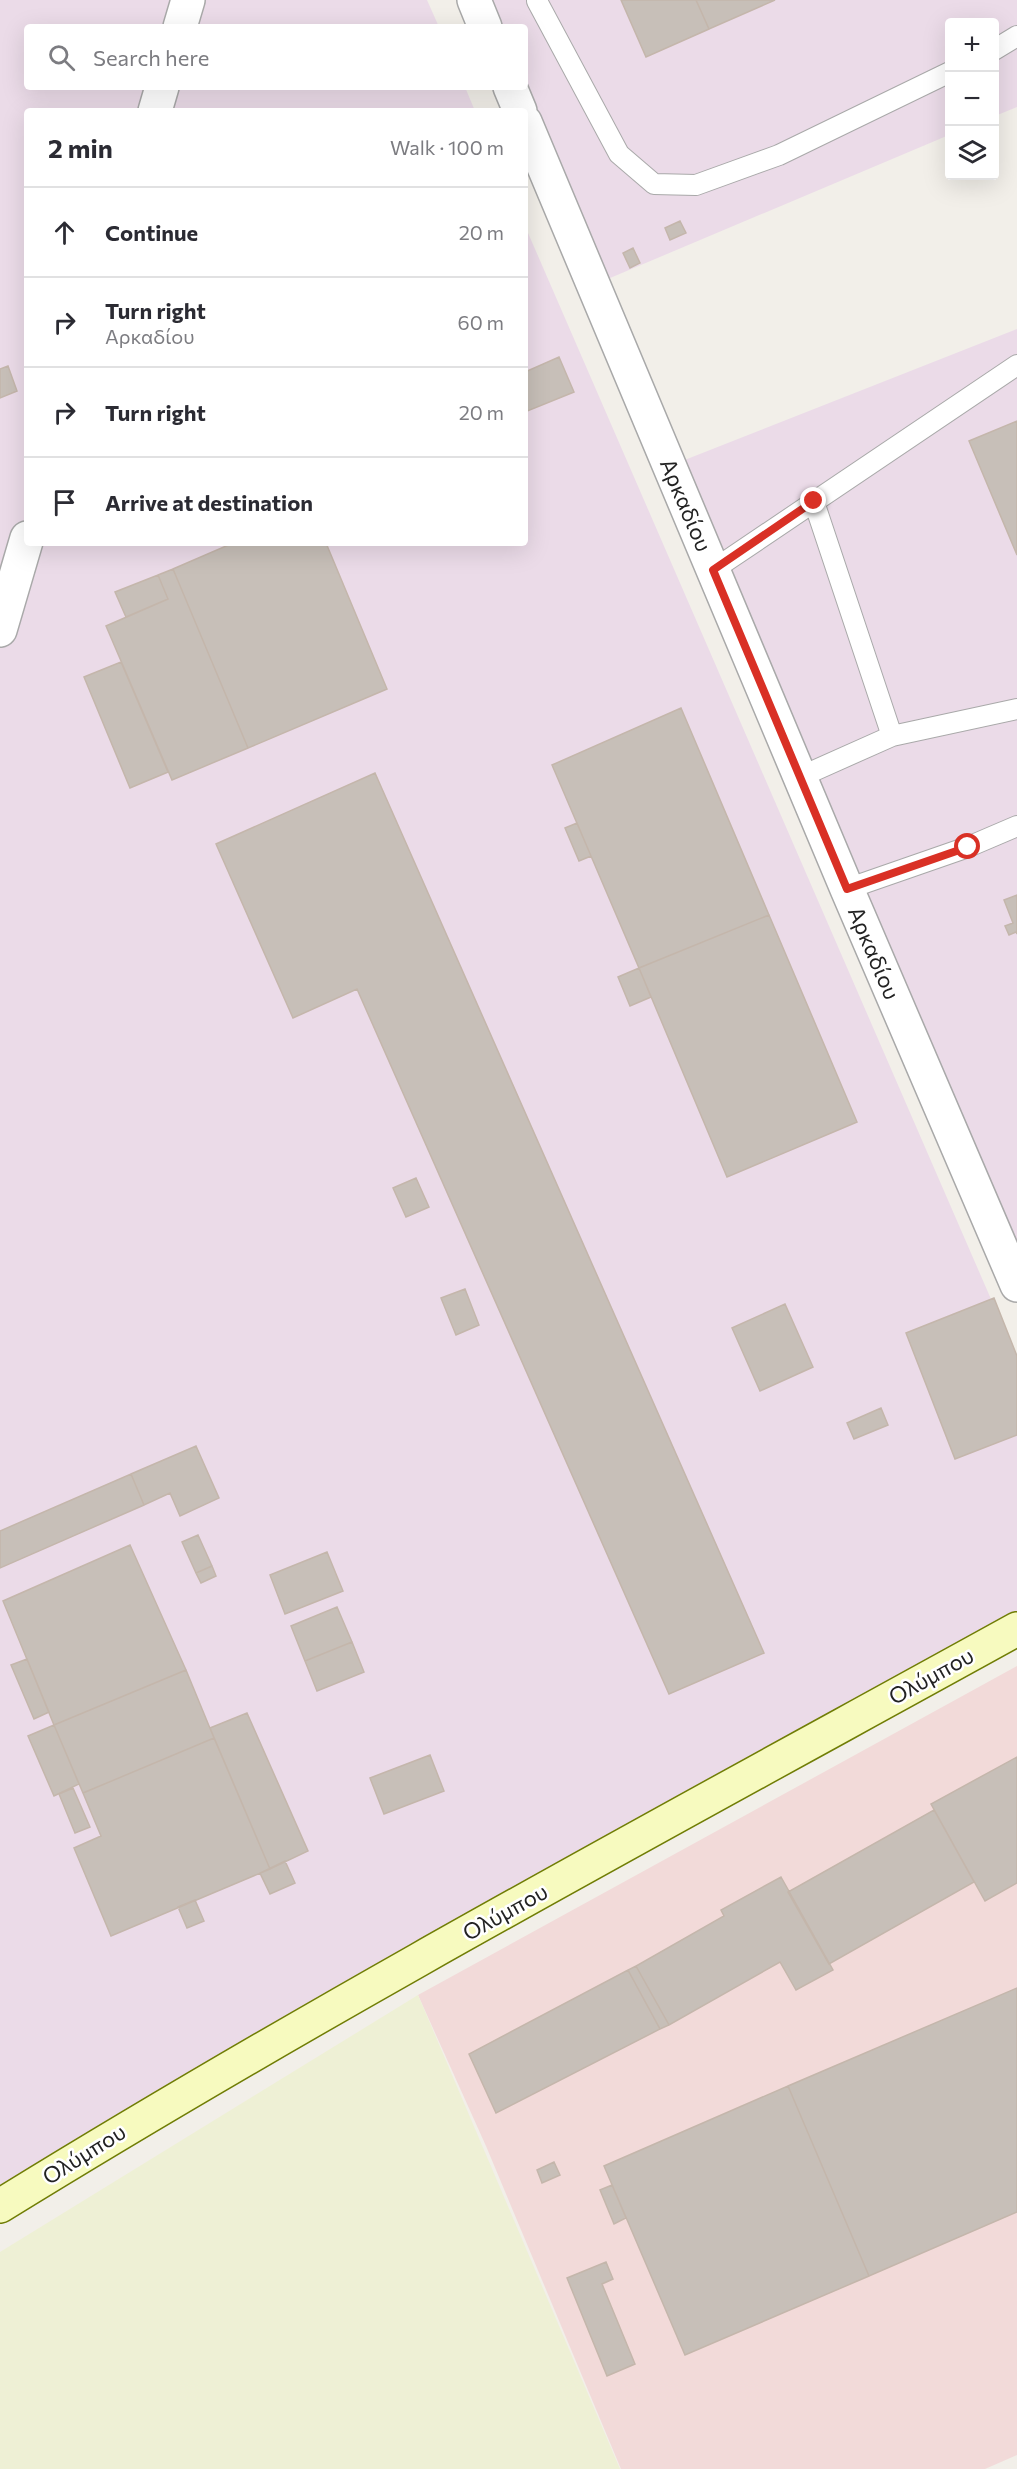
<!DOCTYPE html>
<meta charset="utf-8">
<style>
:root{--surface:#fff;--page:#f2f2f3;--text:#2b2b33;--muted:#7c7c81;--line:#e1e1e2}
body{margin:0;font-family:Commissioner,sans-serif;background:var(--page);color:var(--text)}
.controls{position:absolute;right:18px;top:18px;display:grid;overflow:hidden;border-radius:6px;box-shadow:0 6px 24px #0002}
.controls button{width:54px;height:54px;display:grid;place-items:center;padding:0;border:0;border-bottom:2px solid var(--line);background:var(--surface);color:var(--text);font:30px sans-serif}
.stop{position:absolute;width:18px;height:18px;margin:-14px;border:4px solid #d93025;border-radius:50%;background:#fff}
.stop.end{background:#d93025;border-color:#fff;box-shadow:0 2px 6px #0008}
.list{margin:0;padding:0;list-style:none}
h2{display:flex;justify-content:space-between;align-items:center;height:78px;margin:0;padding:0 24px;font-size:26px}
h2 small{font-size:20px;font-weight:400;color:var(--muted)}
.list li{display:grid;grid-template-columns:39px 1fr auto;gap:18px;align-items:center;box-sizing:border-box;height:90px;padding:0 24px;border-top:2px solid var(--line)}
.list b{display:block;font-size:22px;white-space:nowrap}
.list p{margin:0;font-size:20px;white-space:nowrap;color:var(--muted)}
.list em{font-size:20px;font-style:normal;color:var(--muted)}
.icon{flex:none;width:33px;height:33px;fill:none;stroke:currentColor;stroke-width:2;stroke-linecap:round;stroke-linejoin:round}
.map{position:relative;flex:none;width:1017px;height:2469px;overflow:hidden}
.search{position:absolute;background:var(--surface);box-shadow:0 6px 24px #0002;left:24px;top:24px;width:504px;height:66px;display:flex;align-items:center;gap:15px;box-sizing:border-box;padding:0 21px;border-radius:6px;color:var(--muted);font-size:22px}
.panel{position:absolute;background:var(--surface);box-shadow:0 6px 24px #0002;left:24px;top:108px;width:504px;height:438px;border-radius:6px}
.map>svg:first-child{display:block}
.commercial{fill:#f2dad9}
.industrial{fill:#ebdbe8}
.farmland{fill:#eef0d5}
.building{fill:#c7bfb8;stroke:#c4b6ab;stroke-width:1.5}
.lines{fill:none;stroke-linecap:round;stroke-linejoin:round}
.service-casing{stroke:#a9a9a9;stroke-width:22}
.minor-casing{stroke:#a9a9a9;stroke-width:36}
.secondary-casing{stroke:#707d05;stroke-width:36}
.service{stroke:#fff;stroke-width:20}
.minor{stroke:#fff;stroke-width:33}
.secondary{stroke:#f7fabf;stroke-width:33}
.route{stroke:#d93025;stroke-width:8}
.labels{text-anchor:middle;stroke-width:5;stroke-linejoin:round;paint-order:stroke}
.street-label{font-size:22px;fill:#222;stroke:#fff}
</style>
<div class="map">
<svg width="1017" height="2469" viewBox="0 0 1017 2469">
<rect width="100%" height="100%" fill="#f2efe9"/>
<path class="commercial" d="M1017,1666V2455L985,2469H621L486,2146L418,1995Z"/>
<path class="industrial" d="M0,0H427L439,27H27V87H465L475,111H27V543H525V226L1017,1359V1614L0,2192Z
M482,0H1017V107L995,116L994,22H950L949,135L603,281L525,87V27H494Z
M1017,329V1257L677,463Z"/>
<path class="farmland" d="M418,1995L620,2469H0V2252Z"/>
<path class="building" d="M621,0H696L709,29L646,57Z
M696,0H775L709,29Z
M680,221L686,233L670,240L665,228Z
M633,248L640,263L630,268L623,253Z
M559,357L574,392L525,412V372Z
M8,366L17,391L0,398V369Z
M1017,421V555L969,441Z
M233,543H326L387,689L248,748L173,569Z
M173,569L248,748L172,780L106,626L168,599L158,575Z
M158,575L168,599L126,617L115,592Z
M121,662L168,772L130,788L84,677Z
M681,708L769,915L639,968L552,765Z
M375,773L764,1653L669,1694L357,989L293,1018L216,844Z
M577,823L591,856L579,861L565,828Z
M1017,895V934L1016,932L1009,935L1005,926L1013,923L1004,900Z
M769,915L857,1122L727,1177L639,968Z
M639,968L651,997L630,1006L618,977Z
M416,1178L429,1207L406,1217L393,1188Z
M465,1289L479,1325L456,1335L441,1298Z
M994,1298L1017,1356V1435L955,1459L906,1333Z
M785,1304L813,1367L760,1391L732,1328Z
M881,1408L888,1425L854,1439L847,1423Z
M196,1446L219,1498L180,1516L170,1493L144,1505L131,1474Z
M131,1474L144,1505L0,1568V1531Z
M198,1535L212,1566L196,1573L182,1542Z
M130,1545L186,1670L54,1725L3,1601Z
M327,1552L343,1591L285,1614L270,1575Z
M212,1566L216,1576L201,1583L196,1573Z
M337,1607L352,1642L305,1661L291,1626Z
M352,1642L364,1672L317,1691L305,1661Z
M27,1659L49,1712L34,1719L11,1665Z
M186,1670L214,1738L83,1793L54,1725Z
M247,1713L308,1851L270,1869L210,1728Z
M54,1725L79,1784L54,1796L28,1736Z
M214,1738L270,1869L111,1936L74,1848L101,1836L83,1793Z
M430,1755L444,1791L384,1814L370,1778Z
M1017,1757V1883L985,1901L931,1804Z
M73,1788L90,1827L75,1833L59,1794Z
M934,1810L974,1882L829,1964L788,1892Z
M285,1861L295,1883L270,1894L260,1873Z
M781,1877L833,1970L796,1990L780,1962L669,2025L636,1966L724,1916L721,1910Z
M195,1900L204,1921L187,1928L178,1907Z
M636,1966L669,2025L660,2029L628,1970Z
M628,1970L660,2029L496,2113L469,2054Z
M1017,1988V2212L869,2276L788,2086Z
M788,2086L869,2276L685,2355L604,2166Z
M554,2162L560,2175L542,2183L537,2170Z
M612,2185L626,2218L614,2224L600,2190Z
M606,2262L613,2279L602,2284L635,2364L607,2376L567,2278Z"/>
<g class="lines">
<g class="service-casing">
<path id="service" d="M537,1L619,154L654,184L696,185L779,155L950,72
M994,50L1017,36
M814,502L892,736
M713,570L1017,365
M800,777L892,736L1017,709
M847,889L968,847L1017,826"/>
</g>
<g class="minor-casing">
<path id="minor" d="M474,0L485,27
M180,27L188,0
M510,87L520,111
M155,111L162,87
M525,122L847,889L1017,1285
M0,630L27,538"/>
</g>
<g class="secondary-casing">
<path id="secondary" d="M0,2206C332,2001 676,1817 1017,1629"/>
</g>
<use href="#service" class="service"/>
<use href="#minor" class="minor"/>
<use href="#secondary" class="secondary"/>
</g>
<g class="lines">
<path class="route" d="M814,501L713,570L847,889L968,847"/>
</g>
<g class="labels">
<g class="street-label">
<text transform="translate(686 505) rotate(67)" y="8">Αρκαδίου</text>
<text transform="translate(874 953) rotate(67)" y="8">Αρκαδίου</text>
<text transform="translate(931 1676) rotate(-29)" y="8">Ολύμπου</text>
<text transform="translate(505 1912) rotate(-29)" y="8">Ολύμπου</text>
<text transform="translate(84 2154) rotate(-32)" y="8">Ολύμπου</text>
</g>
</g>
</svg>
<div class="controls">
<button>+</button>
<button>−</button>
<button><svg class="icon" aria-label="layers" viewBox="0 0 24 24"><path d="M12 4l9 5-9 5-9-5zM3 14l9 5 9-5"/></svg></button>
</div>
<div class="stop" style="left:968px;top:847px"></div>
<div class="stop end" style="left:814px;top:501px"></div>
<div class="search"><svg class="icon" aria-label="search" viewBox="0 0 24 24"><circle cx="10" cy="10" r="6"/><path d="M15 15l6 6"/></svg>Search here</div>
<section class="panel">
<h2>2 min<small>Walk · 100 m</small></h2>
<ul class="list">
<li><svg class="icon" aria-label="ahead" viewBox="0 0 24 24"><path d="M12 20V5M6 11l6-6 6 6"/></svg><div><b>Continue</b></div><em>20 m</em></li>
<li><svg class="icon" aria-label="right" viewBox="0 0 24 24"><path d="M7 20v-9h11M14 6l5 5-5 5"/></svg><div><b>Turn right</b><p>Αρκαδίου</p></div><em>60 m</em></li>
<li><svg class="icon" aria-label="right" viewBox="0 0 24 24"><path d="M7 20v-9h11M14 6l5 5-5 5"/></svg><div><b>Turn right</b></div><em>20 m</em></li>
<li><svg class="icon" aria-label="arrive" viewBox="0 0 24 24"><path d="M6 21V4h12l-3 4 3 4H6"/></svg><div><b>Arrive at destination</b></div></li>
</ul>
</section>
</div>
